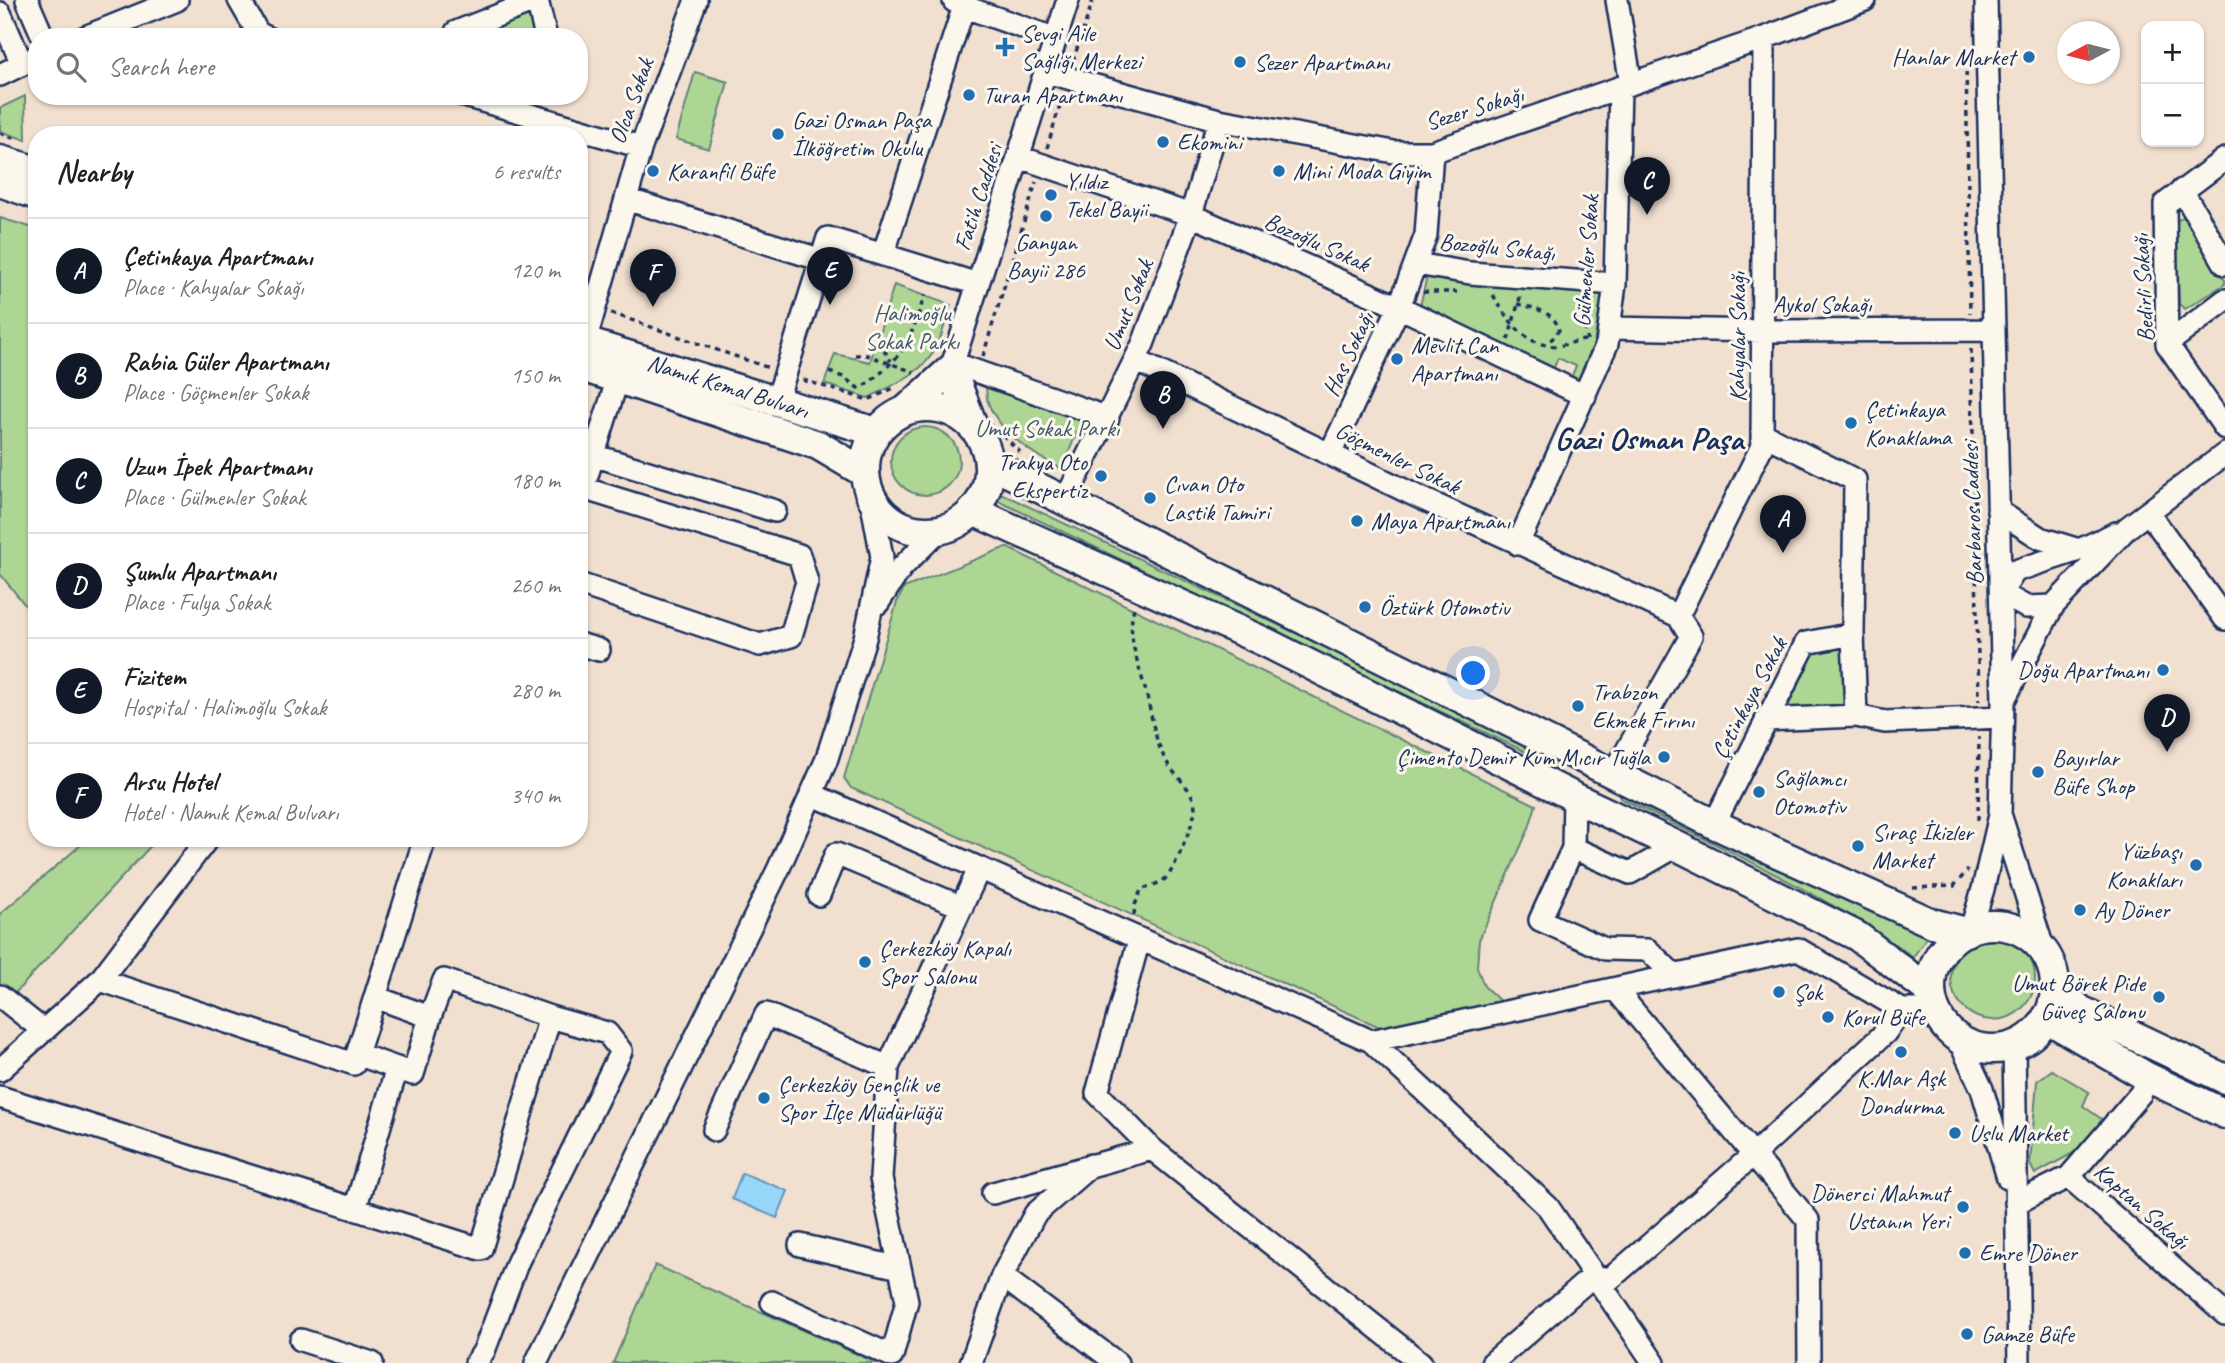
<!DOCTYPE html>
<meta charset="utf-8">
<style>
:root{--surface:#fff;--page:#f2f2f2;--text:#202124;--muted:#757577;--line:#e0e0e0;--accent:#111827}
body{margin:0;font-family:Caveat,sans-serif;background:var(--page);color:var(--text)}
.controls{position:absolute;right:21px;top:21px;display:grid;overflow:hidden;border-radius:14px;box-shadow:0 2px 5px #0004}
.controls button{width:63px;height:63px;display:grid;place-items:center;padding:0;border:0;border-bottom:2px solid var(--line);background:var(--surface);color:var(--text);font:35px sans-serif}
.compass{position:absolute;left:2057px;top:21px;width:63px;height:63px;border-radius:50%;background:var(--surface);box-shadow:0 2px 5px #0004;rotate:263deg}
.you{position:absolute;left:1474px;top:674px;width:24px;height:24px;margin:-18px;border:5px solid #fff;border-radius:50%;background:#1a73e8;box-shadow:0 0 0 10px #1a73e833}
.badge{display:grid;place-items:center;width:46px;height:46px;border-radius:50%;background:var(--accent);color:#fff;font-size:23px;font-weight:700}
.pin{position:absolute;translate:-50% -58px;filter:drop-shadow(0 2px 4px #0008)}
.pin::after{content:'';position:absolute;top:37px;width:24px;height:21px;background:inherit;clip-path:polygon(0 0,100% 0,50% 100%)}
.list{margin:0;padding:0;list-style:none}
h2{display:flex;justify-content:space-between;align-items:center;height:91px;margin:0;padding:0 28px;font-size:30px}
h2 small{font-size:23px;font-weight:400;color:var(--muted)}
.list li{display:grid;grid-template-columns:46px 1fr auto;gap:21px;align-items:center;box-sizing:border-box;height:105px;padding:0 28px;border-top:2px solid var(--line)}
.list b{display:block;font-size:26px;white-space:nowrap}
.list p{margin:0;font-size:23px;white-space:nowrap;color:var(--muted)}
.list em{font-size:23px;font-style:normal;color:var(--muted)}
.icon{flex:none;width:38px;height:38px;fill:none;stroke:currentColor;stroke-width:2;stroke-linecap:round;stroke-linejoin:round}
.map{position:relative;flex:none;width:2225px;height:1363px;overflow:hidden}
.search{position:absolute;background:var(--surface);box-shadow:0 2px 5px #0004;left:28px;top:28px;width:560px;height:77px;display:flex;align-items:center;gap:18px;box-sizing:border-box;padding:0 24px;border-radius:28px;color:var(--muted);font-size:26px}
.panel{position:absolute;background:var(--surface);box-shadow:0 2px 5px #0004;left:28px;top:126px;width:560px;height:721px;border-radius:28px}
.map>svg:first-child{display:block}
.green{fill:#add694;stroke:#648279;stroke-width:2}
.water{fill:#97d7f9;stroke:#6594bb;stroke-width:2}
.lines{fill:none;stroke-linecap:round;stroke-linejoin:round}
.minor-casing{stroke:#1b2f5e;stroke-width:26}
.major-casing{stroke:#1b2f5e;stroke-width:33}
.path{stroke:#1b2f5e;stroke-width:3.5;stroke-dasharray:5 5;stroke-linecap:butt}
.minor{stroke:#fbf7ec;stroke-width:21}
.major{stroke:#fbf7ec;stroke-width:28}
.poi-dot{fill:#1f6fb2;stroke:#fbf7ec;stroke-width:2.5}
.labels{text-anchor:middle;stroke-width:6;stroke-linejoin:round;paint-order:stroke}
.poi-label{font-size:24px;fill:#1b2f5e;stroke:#fbf7ec;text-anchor:start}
.street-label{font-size:24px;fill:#1b2f5e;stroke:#fbf7ec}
.park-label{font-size:24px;fill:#40596c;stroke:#fbf7ec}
.district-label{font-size:32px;font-weight:bold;fill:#1b2f5e;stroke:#fbf7ec}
</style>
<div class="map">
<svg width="2225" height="1363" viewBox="0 0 2225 1363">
<rect width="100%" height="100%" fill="#f1e0cf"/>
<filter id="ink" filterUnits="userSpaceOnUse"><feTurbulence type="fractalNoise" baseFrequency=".0143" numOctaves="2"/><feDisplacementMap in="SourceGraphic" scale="14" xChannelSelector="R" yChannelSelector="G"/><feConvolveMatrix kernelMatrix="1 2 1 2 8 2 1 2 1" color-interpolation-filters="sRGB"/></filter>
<g filter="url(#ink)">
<path class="green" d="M533,12L538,37H466Z
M695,72L728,82L709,149L676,139Z
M25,96L26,140L0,131V108Z
M2186,214L2225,280V284L2185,309L2179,304L2175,223Z
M0,218L37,229V620L0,574Z
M1427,276L1603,292L1590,366L1582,386L1570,380L1576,366L1558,358L1552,372L1419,310Z
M894,285L951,305C946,318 943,333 937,346C925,372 892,386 868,398L824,384L835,354L870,362Z
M986,377L1085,412L1062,469C1035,457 995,429 987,399C986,393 986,384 986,377Z
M891 461a34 34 0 1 1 68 0a34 34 0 1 1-68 0Z
M994,490L1557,757L1553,765L990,497Z
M1006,547L1536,805L1529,828L1479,940L1477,967L1484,986L1503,1004L1384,1029L851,788L844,778L897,602L904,588Z
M1840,646L1846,648V709L1786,712L1813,651Z
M1623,790L1932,930L1913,957C1822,892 1720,847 1620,798Z
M89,838H158L8,1001L0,989V914Z
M1951 978a42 42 0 1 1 84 0a42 42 0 1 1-84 0Z
M2052,1070L2089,1092L2083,1106L2103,1120L2084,1147L2035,1174L2030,1164L2037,1081Z
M655,1265L877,1363H613Z"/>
<path class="water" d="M742,1173L788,1191L777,1218L732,1199Z"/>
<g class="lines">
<g class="minor-casing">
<path id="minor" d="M27,0L43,37
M239,0L258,33L266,37
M537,0L546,37
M1617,0L1631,84
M954,1L965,7L1056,39
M0,13L22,64
M85,37L177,0
M455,37L456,32L537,0
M1046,72L1219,120L1394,152H1432L1764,38L1865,0
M0,75L37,57
M465,96L641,147
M1019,157L1191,215L1399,307L1585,396
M2225,159L2165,204L2167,344L2225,428
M2182,190L2225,264
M626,199L822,260
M883,255L966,0
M1416,264L1470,273L1615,284
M1609,328L1763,331L1994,330
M585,342L641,147L696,0
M2167,344L2225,300
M1135,360L1412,494L1678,616
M953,363L1108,418
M951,369L1068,0
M777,400L828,238L978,284
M1330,454L1399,307L1426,235L1432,152
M593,455L775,511
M579,487L799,555L807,582L791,636L760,645L579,584
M583,488L618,378
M1065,501L1143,344L1191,215L1219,120
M1998,511L2040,538L2079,550
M2149,513L2225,619
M1518,544L1607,344L1615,284L1620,88
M878,603L901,568L938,531
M2053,606L2026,607L2001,593L2015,571L2079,550L2116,533
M1678,616L1762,446L1764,38
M579,644L599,650
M2005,698L2053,606L2127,528L2225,454
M1856,716L1885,722L2002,717
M1766,720L1856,716L1853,634
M1613,775L1691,636L1678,616
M811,794L1371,1041L1798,949L1902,1010H1935
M1574,797L1573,848L1630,873L1677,846
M2001,817L2044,951
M1714,824L1806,643L1853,634L1855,480L1763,434
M1573,848L1540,920L1605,949L1648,950L1675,976
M819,895L836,854L962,907
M1971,929L1983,889L2000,815L2003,702L1986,0
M1139,940L1097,1093L1152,1149L1421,1363
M100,980L354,1064L425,838
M1615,989L1808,1220L1809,1363
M0,996L44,1031
M430,1017L444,980L550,1017L607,1033L621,1051L518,1261L484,1351L476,1363
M1958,1038L1982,1089L2008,1178
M1371,1041L1548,1207L1654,1363
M2014,1045L2019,1363
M357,1054L413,1074L430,1017L375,997
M0,1070L100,980L208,838
M0,1097L481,1249L550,1017
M714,1130L766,1014L888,1067L979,869
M1091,1165L1035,1214L1002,1276L1117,1363
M2069,1177L2141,1093L2147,1077
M993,1193L1152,1149
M2016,1203L2069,1177L2225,1314
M355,1209L397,1068
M800,1245L900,1268
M772,1302L892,1356L907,1301L881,1178L888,1067
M301,1340L372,1363
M536,1363L778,870L826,761L865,638L882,557L870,493
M971,1363L1002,1276
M1492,1363L1593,1276L1610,1279L1752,1156L1885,1033L1902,1010"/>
</g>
<g class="major-casing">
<g id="major">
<path d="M0,160L37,171"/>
<path d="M0,182L37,195"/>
<path id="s1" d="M579,340L876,432"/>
<path d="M579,366L818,445L865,473"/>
<circle cx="927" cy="469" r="62"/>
<path d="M906,410L951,369L974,428"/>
<path d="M989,463L1714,824L1932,923L1966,932"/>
<path d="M973,511L1267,643L1574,797L1677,846L1857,936L1931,992"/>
<circle cx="1993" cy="987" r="62"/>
<path d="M2055,985L2080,1010L2225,1079"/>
<path d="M2046,1018L2147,1077L2225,1114"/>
</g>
</g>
<path class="path" d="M1073,61L1093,0
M1966,62L1970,313
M0,133L18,140
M1047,148L1063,95
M1423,292H1457
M1493,295C1508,319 1522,344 1554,346C1565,346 1577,340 1587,340
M1575,300L1582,308L1587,340
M1518,304C1535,308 1555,312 1559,330L1552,339L1546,342
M611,313L769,368
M1508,340L1521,294
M1971,349L1979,701
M884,350L891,361
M855,355H867L914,372
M983,356L1036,182
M829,372L843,377L858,388C866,385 871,381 877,376C909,350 912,332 925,295
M803,380L868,400L894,388
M996,428L1020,452
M1978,820L1979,737
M1913,888L1954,886L1968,870
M1134,915L1135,905L1141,890C1148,886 1160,884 1166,878C1174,871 1195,820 1195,809C1195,790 1177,779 1168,764C1154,742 1152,716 1146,692C1139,665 1126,635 1134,608"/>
<use href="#minor" class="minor"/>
<use href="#major" class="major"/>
</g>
</g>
<g class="poi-dot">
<path d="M1001.5 36.5h7v7h7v7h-7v7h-7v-7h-7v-7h7z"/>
<circle cx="2029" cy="57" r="7"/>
<circle cx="1240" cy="62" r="7"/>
<circle cx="969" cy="95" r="7"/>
<circle cx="778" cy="134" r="7"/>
<circle cx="1163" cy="142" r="7"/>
<circle cx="653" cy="171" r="7"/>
<circle cx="1279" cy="171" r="7"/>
<circle cx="1051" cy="195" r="7"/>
<circle cx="1046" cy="216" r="7"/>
<circle cx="1397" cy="359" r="7"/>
<circle cx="1851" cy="423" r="7"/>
<circle cx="1101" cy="476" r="7"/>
<circle cx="1150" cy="498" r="7"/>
<circle cx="1357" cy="521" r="7"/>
<circle cx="1365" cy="607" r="7"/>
<circle cx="2163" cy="670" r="7"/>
<circle cx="1578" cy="706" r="7"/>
<circle cx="1664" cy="757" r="7"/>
<circle cx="2038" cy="772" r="7"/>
<circle cx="1759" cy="792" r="7"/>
<circle cx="1858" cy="846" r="7"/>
<circle cx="2196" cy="865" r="7"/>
<circle cx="2080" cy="910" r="7"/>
<circle cx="865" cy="962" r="7"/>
<circle cx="1779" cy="992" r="7"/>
<circle cx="2159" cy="997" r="7"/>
<circle cx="1828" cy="1017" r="7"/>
<circle cx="1901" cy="1052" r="7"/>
<circle cx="764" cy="1098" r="7"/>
<circle cx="1955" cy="1133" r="7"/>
<circle cx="1963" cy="1207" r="7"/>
<circle cx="1965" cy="1253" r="7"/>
<circle cx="1967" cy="1334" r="7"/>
</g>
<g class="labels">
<g class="poi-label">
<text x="1021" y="41">Sevgi Aile<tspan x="1021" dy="28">Sağlığı Merkezi</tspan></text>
<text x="2015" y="65" text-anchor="end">Hanlar Market</text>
<text x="1254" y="70">Sezer Apartmanı</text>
<text x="983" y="103">Turan Apartmanı</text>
<text x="792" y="128">Gazi Osman Paşa<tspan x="792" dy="28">İlköğretim Okulu</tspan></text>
<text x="1177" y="150">Ekomini</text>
<text x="667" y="179">Karanfil Büfe</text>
<text x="1293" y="179">Mini Moda Giyim</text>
<text x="1065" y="189">Yıldız<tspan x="1065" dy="28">Tekel Bayii</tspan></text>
<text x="1046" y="250" text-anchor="middle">Ganyan<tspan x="1046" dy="28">Bayii 286</tspan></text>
<text x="1411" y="353">Mevlit Can<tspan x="1411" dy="28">Apartmanı</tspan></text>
<text x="1865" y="417">Çetinkaya<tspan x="1865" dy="28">Konaklama</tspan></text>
<text x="1087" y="470" text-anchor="end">Trakya Oto<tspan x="1087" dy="28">Ekspertiz</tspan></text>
<text x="1164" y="492">Cıvan Oto<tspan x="1164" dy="28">Lastik Tamiri</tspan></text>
<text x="1371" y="529">Maya Apartmanı</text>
<text x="1379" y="615">Öztürk Otomotiv</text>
<text x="2149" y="678" text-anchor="end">Doğu Apartmanı</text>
<text x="1592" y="700">Trabzon<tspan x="1592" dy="28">Ekmek Fırını</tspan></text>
<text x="1650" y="765" text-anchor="end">Çimento Demir Kum Mıcır Tuğla</text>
<text x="2052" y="766">Bayırlar<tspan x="2052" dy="28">Büfe Shop</tspan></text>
<text x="1773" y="786">Sağlamcı<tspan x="1773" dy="28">Otomotiv</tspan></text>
<text x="1872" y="840">Sıraç İkizler<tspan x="1872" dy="28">Market</tspan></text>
<text x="2182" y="859" text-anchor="end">Yüzbaşı<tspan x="2182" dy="28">Konakları</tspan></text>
<text x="2094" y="918">Ay Döner</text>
<text x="879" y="956">Çerkezköy Kapalı<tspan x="879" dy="28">Spor Salonu</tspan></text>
<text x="2145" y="991" text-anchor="end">Umut Börek Pide<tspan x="2145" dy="28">Güveç Salonu</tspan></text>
<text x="1793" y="1000">Şok</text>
<text x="1842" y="1025">Korul Büfe</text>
<text x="1901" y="1086" text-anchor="middle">K.Mar Aşk<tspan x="1901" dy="28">Dondurma</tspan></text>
<text x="778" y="1092">Çerkezköy Gençlik ve<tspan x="778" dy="28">Spor İlçe Müdürlüğü</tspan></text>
<text x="1969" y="1141">Uslu Market</text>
<text x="1949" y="1201" text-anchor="end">Dönerci Mahmut<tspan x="1949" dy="28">Ustanın Yeri</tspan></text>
<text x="1979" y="1261">Emre Döner</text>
<text x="1981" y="1342">Gamze Büfe</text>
</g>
<g class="street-label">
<text transform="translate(631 101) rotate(-70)" y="8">Olca Sokak</text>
<text transform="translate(1474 108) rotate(-17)" y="8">Sezer Sokağı</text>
<text transform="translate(978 197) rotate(-72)" y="8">Fatih Caddesi</text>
<text transform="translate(1317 242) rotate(24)" y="8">Bozoğlu Sokak</text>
<text transform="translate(1497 247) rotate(6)" y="8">Bozoğlu Sokağı</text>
<text transform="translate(1586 261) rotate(-86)" y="8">Gülmenler Sokak</text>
<text transform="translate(2143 288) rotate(-93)" y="8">Bedirli Sokağı</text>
<text x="1822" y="312">Aykol Sokağı</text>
<text transform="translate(1128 305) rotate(-68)" y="8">Umut Sokak</text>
<text transform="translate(1737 337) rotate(-90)" y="8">Kahyalar Sokağı</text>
<text transform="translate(1348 354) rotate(-65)" y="8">Has Sokağı</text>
<text dy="8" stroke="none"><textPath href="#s1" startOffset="156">Namık Kemal Bulvarı</textPath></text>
<text transform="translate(1398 458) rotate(26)" y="8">Göçmenler Sokak</text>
<text transform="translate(1972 513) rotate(-92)" y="8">Barbaros Caddesi</text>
<text transform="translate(1749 698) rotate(-62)" y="8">Çetinkaya Sokak</text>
<text transform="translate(2142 1206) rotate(41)" y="8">Kaptan Sokağı</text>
</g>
<g class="park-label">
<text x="912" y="321">Halimoğlu<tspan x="912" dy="28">Sokak Parkı</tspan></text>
<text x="1047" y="436">Umut Sokak Parkı</text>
</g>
<g class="district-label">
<text x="1649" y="449">Gazi Osman Paşa</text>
</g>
</g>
</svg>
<div class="controls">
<button>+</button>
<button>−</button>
</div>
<svg class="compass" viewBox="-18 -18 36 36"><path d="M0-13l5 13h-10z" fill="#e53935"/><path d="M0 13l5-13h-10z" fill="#757577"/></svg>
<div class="you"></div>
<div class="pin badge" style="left:1783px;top:553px">A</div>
<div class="pin badge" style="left:1163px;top:429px">B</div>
<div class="pin badge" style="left:1647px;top:215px">C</div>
<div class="pin badge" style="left:2167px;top:752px">D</div>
<div class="pin badge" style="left:830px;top:305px">E</div>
<div class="pin badge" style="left:653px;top:307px">F</div>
<div class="search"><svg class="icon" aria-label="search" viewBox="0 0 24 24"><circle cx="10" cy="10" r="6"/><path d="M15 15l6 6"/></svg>Search here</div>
<section class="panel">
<h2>Nearby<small>6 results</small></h2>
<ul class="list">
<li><span class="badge">A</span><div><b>Çetinkaya Apartmanı</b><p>Place · Kahyalar Sokağı</p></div><em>120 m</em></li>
<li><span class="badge">B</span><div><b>Rabia Güler Apartmanı</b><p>Place · Göçmenler Sokak</p></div><em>150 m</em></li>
<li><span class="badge">C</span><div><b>Uzun İpek Apartmanı</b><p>Place · Gülmenler Sokak</p></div><em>180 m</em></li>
<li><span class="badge">D</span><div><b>Şumlu Apartmanı</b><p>Place · Fulya Sokak</p></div><em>260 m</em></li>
<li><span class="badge">E</span><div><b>Fizitem</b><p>Hospital · Halimoğlu Sokak</p></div><em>280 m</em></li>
<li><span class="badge">F</span><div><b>Arsu Hotel</b><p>Hotel · Namık Kemal Bulvarı</p></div><em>340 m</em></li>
</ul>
</section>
</div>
